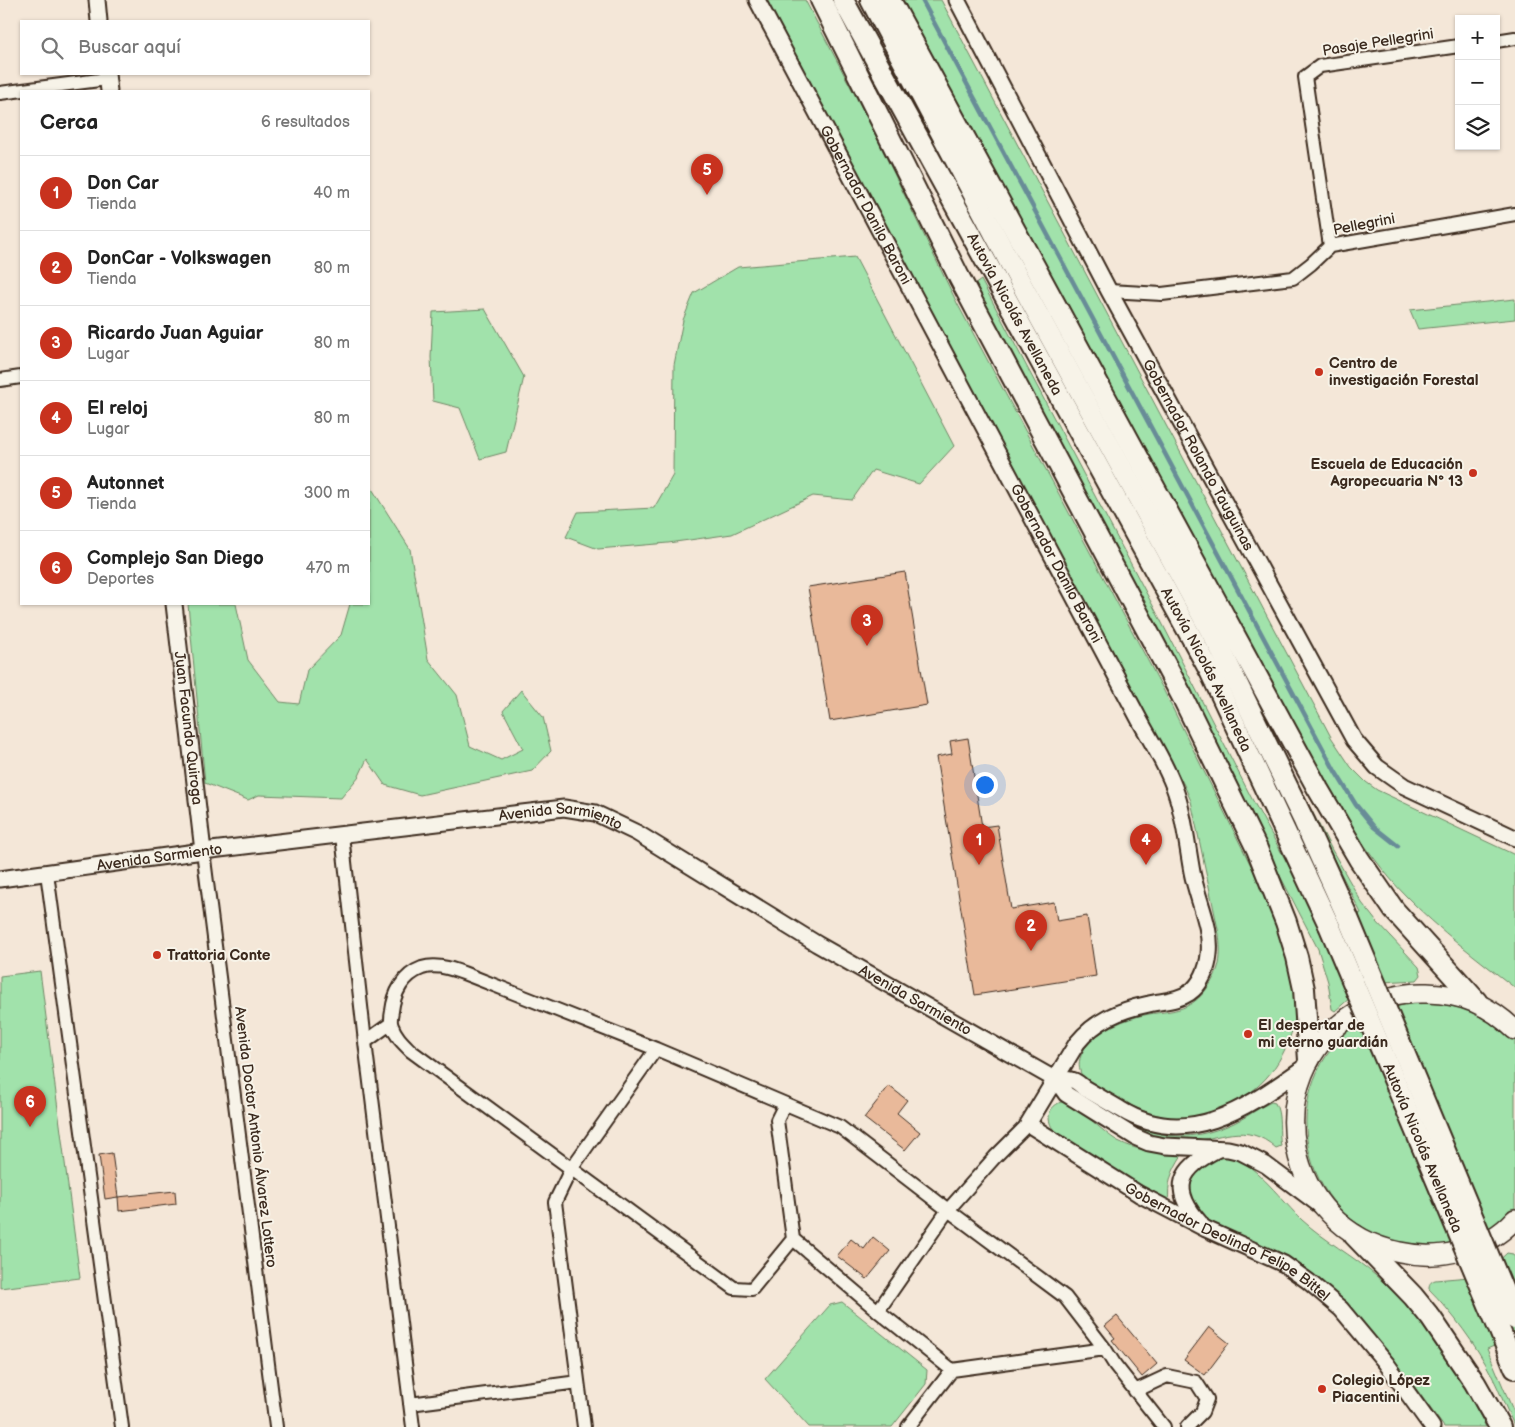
<!DOCTYPE html>
<html lang="es">
<meta charset="utf-8">
<style>
:root{--surface:#fff;--page:#f6f6f6;--text:#222;--muted:#767676;--line:#e0e0e0;--accent:#c8321e}
body{margin:0;font-family:"Balsamiq Sans",sans-serif;background:var(--page);color:var(--text)}
.controls{position:absolute;right:15px;top:15px;display:grid;overflow:hidden;border-radius:0px;box-shadow:0 1px 4px #0004}
.controls button{width:45px;height:45px;display:grid;place-items:center;padding:0;border:0;border-bottom:1px solid var(--line);background:var(--surface);color:var(--text);font:25px sans-serif}
.you{position:absolute;left:984px;top:784px;width:18px;height:18px;margin:-12px;border:4px solid #fff;border-radius:50%;background:#1a73e8;box-shadow:0 0 0 8px #1a73e833}
.badge{display:grid;place-items:center;width:32px;height:32px;border-radius:50%;background:var(--accent);color:#fff;font-size:16px;font-weight:700}
.pin{position:absolute;translate:-50% -41px;filter:drop-shadow(0 1px 2px #0008)}
.pin::after{content:'';position:absolute;top:26px;width:18px;height:15px;background:inherit;clip-path:polygon(0 0,100% 0,50% 100%)}
.list{margin:0;padding:0;list-style:none}
h2{display:flex;justify-content:space-between;align-items:center;height:65px;margin:0;padding:0 20px;font-size:21px}
h2 small{font-size:16px;font-weight:400;color:var(--muted)}
.list li{display:grid;grid-template-columns:32px 1fr auto;gap:15px;align-items:center;box-sizing:border-box;height:75px;padding:0 20px;border-top:1px solid var(--line)}
.list b{display:block;font-size:19px;white-space:nowrap}
.list p{margin:0;font-size:16px;white-space:nowrap;color:var(--muted)}
.list em{font-size:16px;font-style:normal;color:var(--muted)}
.icon{flex:none;width:28px;height:28px;fill:none;stroke:currentColor;stroke-width:2;stroke-linecap:round;stroke-linejoin:round}
.map{position:relative;flex:none;width:1515px;height:1427px;overflow:hidden}
.search{position:absolute;background:var(--surface);box-shadow:0 1px 4px #0004;left:20px;top:20px;width:350px;height:55px;display:flex;align-items:center;gap:12px;box-sizing:border-box;padding:0 18px;border-radius:0px;color:var(--muted);font-size:19px}
.panel{position:absolute;background:var(--surface);box-shadow:0 1px 4px #0004;left:20px;top:90px;width:350px;height:515px;border-radius:0px}
.map>svg:first-child{display:block}
.green{fill:#a1e2ab;stroke:#6e8664}
.lines{fill:none;stroke-linecap:round;stroke-linejoin:round}
.stream{stroke:#688c97;stroke-width:4.5}
.building{fill:#e9b99a;stroke:#3b2a1e}
.minor-casing{stroke:#3b2a1e;stroke-width:16}
.tertiary-casing{stroke:#3b2a1e;stroke-width:19}
.primary-casing{stroke:#3b2a1e;stroke-width:22}
.trunk-casing{stroke:#3b2a1e;stroke-width:24}
.minor{stroke:#f7f3e8;stroke-width:12}
.tertiary{stroke:#f7f3e8;stroke-width:15}
.primary{stroke:#f7f3e8;stroke-width:19}
.trunk{stroke:#f7f3e8;stroke-width:20}
.trunk-bridge-casing{stroke:#3b2a1e;stroke-width:24;stroke-linecap:butt}
.trunk-bridge{stroke:#f7f3e8;stroke-width:20}
.poi-dot{fill:#c8321e;stroke:#f7f3e8;stroke-width:2}
.labels{text-anchor:middle;stroke-width:4;stroke-linejoin:round;paint-order:stroke}
.street-label{font-size:15px;fill:#3b2a1e;stroke:#f7f3e8}
.poi-label{font-size:15px;font-weight:bold;fill:#3b2a1e;stroke:#f7f3e8;text-anchor:start}
</style>
<div class="map">
<svg width="1515" height="1427" viewBox="0 0 1515 1427">
<rect width="100%" height="100%" fill="#f4e7d8"/>
<filter id="ink" filterUnits="userSpaceOnUse"><feTurbulence type="fractalNoise" baseFrequency=".02" numOctaves="2"/><feDisplacementMap in="SourceGraphic" scale="10" xChannelSelector="R" yChannelSelector="G"/><feConvolveMatrix kernelMatrix="1 2 1 2 8 2 1 2 1" color-interpolation-filters="sRGB"/></filter>
<g filter="url(#ink)">
<path class="green" d="M766,0H805L867,118L957,303L1163,689L1285,934C1288,941 1292,949 1293,956C1295,965 1298,1008 1296,1017C1285,1062 1263,1092 1220,1109C1204,1116 1185,1120 1168,1117C1136,1113 1109,1093 1082,1076C1077,1066 1079,1057 1085,1048C1099,1029 1126,1018 1149,1014C1161,1012 1175,1012 1187,1006C1202,999 1215,980 1219,964C1221,954 1220,944 1219,934L1191,801L1184,785Z
M902,0H941L1331,737L1351,767L1366,782L1377,790L1515,855V988C1478,959 1439,930 1406,896C1383,873 1366,846 1346,821Z
M855,257L954,446L919,484L873,470L852,500L813,496L732,534L668,543L598,549L566,537L578,512L654,508L673,475L674,365L683,320L694,293L738,267Z
M981,280L1160,619L1252,799L1323,928L1361,913L1139,475L1332,850L1362,903L1376,921L1419,967L1421,975L1417,980L1383,982L1351,997L1335,1011L1332,1009L1328,982L1318,949L974,285Z
M1515,299V319L1418,329L1410,310Z
M485,309L524,377L506,452L480,459L460,408L433,401L431,357L433,312Z
M369,484L410,549L428,659L457,695L470,746L501,760L523,749L503,711L521,690L543,717L551,751L532,771L420,795L385,785L367,759L359,776L341,798L259,795L248,800L205,783L188,604H236L248,660L280,702L299,704L307,670L341,635L350,604H369Z
M40,971L80,1278L0,1288V976Z
M1411,1003C1451,1002 1488,1011 1515,1041V1209C1486,1235 1451,1250 1411,1244C1304,1230 1269,1095 1352,1028C1370,1014 1390,1008 1411,1003Z
M1083,1095C1137,1128 1169,1152 1234,1123C1247,1117 1258,1108 1271,1102L1275,1103C1282,1115 1278,1132 1281,1146L1276,1148C1245,1120 1219,1140 1185,1142C1175,1143 1161,1140 1151,1137C1128,1131 1103,1110 1082,1096Z
M1061,1102C1076,1103 1103,1133 1118,1141C1138,1151 1160,1154 1182,1155C1171,1172 1167,1183 1169,1203L1056,1133C1046,1122 1046,1108 1061,1102Z
M1221,1155C1225,1156 1229,1155 1232,1156C1257,1166 1283,1202 1302,1220C1325,1241 1352,1255 1375,1275C1424,1316 1457,1371 1486,1427H1444L1406,1375L1346,1304L1332,1290L1291,1260L1211,1222C1198,1211 1182,1189 1194,1171C1199,1164 1214,1159 1221,1155Z
M1507,1253L1513,1254L1515,1258V1337L1487,1349L1515,1415V1427C1506,1410 1500,1391 1491,1374C1477,1346 1451,1311 1429,1289C1429,1284 1430,1282 1435,1280L1469,1277L1493,1266Z
M842,1302L927,1370L926,1384L892,1427H809L765,1379L830,1305Z"/>
<g class="lines">
<path class="stream" d="M922,0L1335,771L1356,805L1374,827L1398,846"/>
</g>
<path class="building" d="M905,572L927,705L830,721L808,587Z
M968,738L982,827L997,825L1011,909L1054,902L1057,921L1087,916L1096,976L975,995L936,757L952,754L950,741Z
M889,1086L907,1100L897,1113L920,1132L905,1150L864,1118Z
M112,1153L118,1197L105,1199L99,1155Z
M175,1191L176,1204L119,1211L118,1197Z
M873,1237L890,1251L867,1279L837,1256L851,1239L864,1249Z
M1117,1316L1157,1364L1142,1377L1112,1340L1115,1338L1105,1326Z
M1209,1327L1229,1343L1205,1375L1184,1360Z"/>
<g class="lines">
<g class="minor-casing">
<path id="minor" d="M1496,41L1515,38
M0,93L107,79
M1330,246L1305,77L1320,66L1459,46
M1109,291L1162,294L1293,278L1311,264L1330,246L1515,214
M0,380L21,377
M342,835L365,1042
M203,851L276,1427
M47,873L122,1427
M390,1024L365,1042L413,1427
M785,1104L777,1120L793,1239L878,1311L952,1370L1105,1349
M793,1239L752,1289L734,1288L411,1051C403,1043 396,1037 392,1026C390,1022 391,1016 392,1011C394,993 403,975 422,968C438,963 456,970 471,976L656,1049L840,1127L948,1210L1065,1297L1105,1349L1115,1365L1164,1427
M878,1311L948,1210L995,1157L1028,1124
M1135,1391L1167,1376L1196,1382L1207,1399L1202,1412L1187,1427
M410,1404L578,1382
M584,1427L555,1202L571,1169L656,1049
M908,1427L952,1370"/>
</g>
<g class="tertiary-casing">
<g id="tertiary">
<path d="M97,0L99,21"/>
<path id="s1" d="M757,0L1139,719C1151,741 1165,763 1174,787C1184,813 1187,845 1192,872C1197,899 1212,927 1209,954C1208,968 1201,985 1189,993C1177,1001 1162,1001 1149,1004C1120,1010 1096,1020 1077,1043L1028,1124L1139,1194L1206,1229L1284,1264L1308,1281L1341,1309L1386,1363L1432,1427"/>
<path id="s2" d="M957,0L1109,291L1354,740L1377,767L1404,786L1515,838"/>
<path d="M107,74L109,91"/>
<path id="s3" d="M174,604L203,851"/>
<path id="s4" d="M0,879L203,851L564,808L595,813L637,833L817,944L1056,1080L1066,1094L1135,1137L1149,1143L1165,1146L1228,1149L1241,1152L1266,1165L1321,1206"/>
<path d="M1056,1080C1061,1080 1067,1079 1071,1080C1076,1080 1080,1085 1084,1088C1096,1095 1108,1102 1120,1109C1189,1152 1250,1105 1306,1066"/>
<path d="M1200,1223C1169,1188 1180,1168 1218,1149"/>
</g>
</g>
<g class="primary-casing">
<path id="primary" d="M1515,1030C1489,1005 1463,994 1427,993C1402,992 1376,999 1355,1013C1254,1076 1284,1229 1400,1252C1440,1261 1487,1250 1515,1219"/>
</g>
<g class="trunk-casing">
<g id="trunk">
<path d="M821,0L959,277L1182,696L1257,849L1286,922L1297,957L1304,989L1309,1060"/>
<path id="s5" d="M843,0L1210,671L1329,925"/>
<path d="M871,0L1010,263L1220,648L1304,821L1348,918"/>
<path d="M890,0L1318,789L1359,859L1394,910L1477,1002"/>
<path d="M1354,1235L1413,1296L1431,1318L1475,1383L1500,1427"/>
<path d="M1505,1343L1515,1368"/>
</g>
</g>
<use href="#minor" class="minor"/>
<use href="#tertiary" class="tertiary"/>
<use href="#primary" class="primary"/>
<use href="#trunk" class="trunk"/>
<g class="trunk-bridge-casing">
<g id="trunk-bridge">
<path d="M1348,918L1515,1319"/>
<path id="s6" d="M1329,925L1505,1343"/>
</g>
</g>
<use href="#trunk-bridge" class="trunk-bridge"/>
</g>
</g>
<g class="poi-dot">
<circle cx="1319" cy="372" r="5"/>
<circle cx="1473" cy="473" r="5"/>
<circle cx="157" cy="955" r="5"/>
<circle cx="1248" cy="1034" r="5"/>
<circle cx="1322" cy="1389" r="5"/>
</g>
<g class="labels">
<g class="street-label">
<text transform="translate(1378 42) rotate(-9)" y="5">Pasaje Pellegrini</text>
<text dy="5" stroke="none"><textPath href="#s1" startOffset="232">Gobernador Danilo Baroni</textPath></text>
<text transform="translate(1364 224) rotate(-11)" y="5">Pellegrini</text>
<text dy="5" stroke="none"><textPath href="#s5" startOffset="358">Autovía Nicolás Avellaneda</textPath></text>
<text dy="5" stroke="none"><textPath href="#s2" startOffset="515">Gobernador Rolando Tauguinas</textPath></text>
<text dy="5" stroke="none"><textPath href="#s1" startOffset="638">Gobernador Danilo Baroni</textPath></text>
<text dy="5" stroke="none"><textPath href="#s5" startOffset="762">Autovía Nicolás Avellaneda</textPath></text>
<text dy="5" stroke="none"><textPath href="#s3" startOffset="125">Juan Facundo Quiroga</textPath></text>
<text dy="5" stroke="none"><textPath href="#s4" startOffset="566">Avenida Sarmiento</textPath></text>
<text dy="5" stroke="none"><textPath href="#s4" startOffset="161">Avenida Sarmiento</textPath></text>
<text dy="5" stroke="none"><textPath href="#s4" startOffset="971">Avenida Sarmiento</textPath></text>
<text transform="translate(256 1137) rotate(83)" y="5">Avenida Doctor Antonio Álvarez Lottero</text>
<text dy="5" stroke="none"><textPath href="#s6" startOffset="242">Autovía Nicolás Avellaneda</textPath></text>
<text dy="5" stroke="none"><textPath href="#s1" startOffset="1559">Gobernador Deolindo Felipe Bittel</textPath></text>
</g>
<g class="poi-label">
<text x="1329" y="368">Centro de<tspan x="1329" dy="17">investigación Forestal</tspan></text>
<text x="1463" y="469" text-anchor="end">Escuela de Educación<tspan x="1463" dy="17">Agropecuaria N° 13</tspan></text>
<text x="167" y="960">Trattoria Conte</text>
<text x="1258" y="1030">El despertar de<tspan x="1258" dy="17">mi eterno guardián</tspan></text>
<text x="1332" y="1385">Colegio López<tspan x="1332" dy="17">Piacentini</tspan></text>
</g>
</g>
</svg>
<div class="controls">
<button>+</button>
<button>−</button>
<button><svg class="icon" aria-label="layers" viewBox="0 0 24 24"><path d="M12 4l9 5-9 5-9-5zM3 14l9 5 9-5"/></svg></button>
</div>
<div class="you"></div>
<div class="pin badge" style="left:979px;top:865px">1</div>
<div class="pin badge" style="left:1031px;top:951px">2</div>
<div class="pin badge" style="left:867px;top:646px">3</div>
<div class="pin badge" style="left:1146px;top:865px">4</div>
<div class="pin badge" style="left:707px;top:195px">5</div>
<div class="pin badge" style="left:30px;top:1127px">6</div>
<div class="search"><svg class="icon" aria-label="search" viewBox="0 0 24 24"><circle cx="10" cy="10" r="6"/><path d="M15 15l6 6"/></svg>Buscar aquí</div>
<section class="panel">
<h2>Cerca<small>6 resultados</small></h2>
<ul class="list">
<li><span class="badge">1</span><div><b>Don Car</b><p>Tienda</p></div><em>40 m</em></li>
<li><span class="badge">2</span><div><b>DonCar - Volkswagen</b><p>Tienda</p></div><em>80 m</em></li>
<li><span class="badge">3</span><div><b>Ricardo Juan Aguiar</b><p>Lugar</p></div><em>80 m</em></li>
<li><span class="badge">4</span><div><b>El reloj</b><p>Lugar</p></div><em>80 m</em></li>
<li><span class="badge">5</span><div><b>Autonnet</b><p>Tienda</p></div><em>300 m</em></li>
<li><span class="badge">6</span><div><b>Complejo San Diego</b><p>Deportes</p></div><em>470 m</em></li>
</ul>
</section>
</div>
